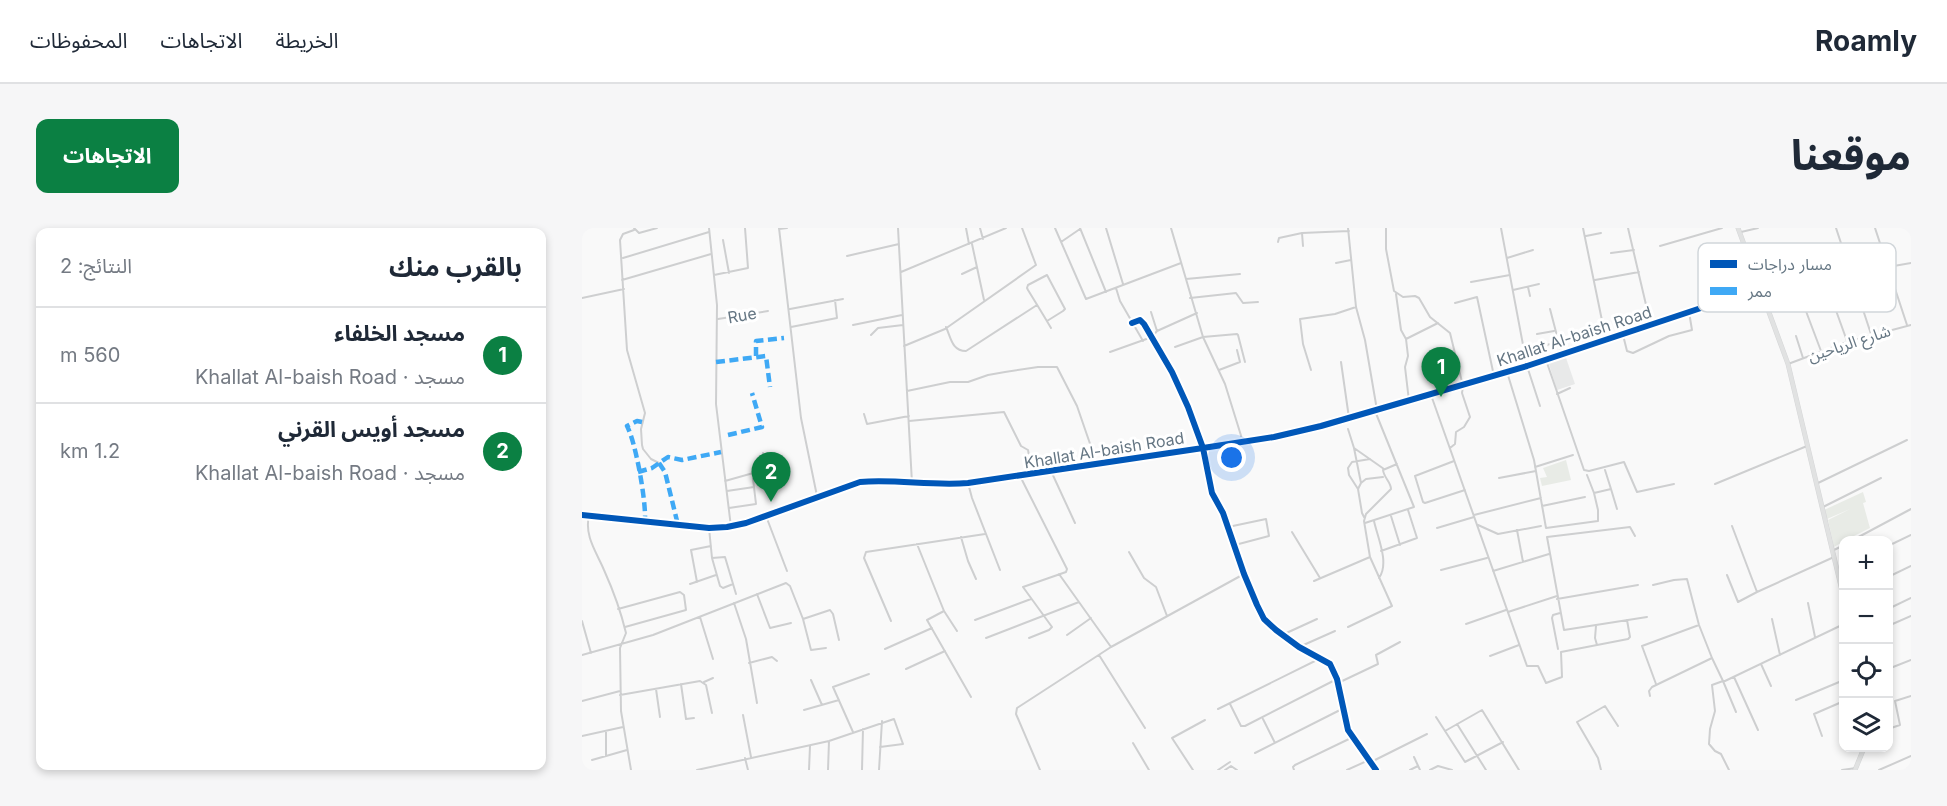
<!DOCTYPE html>
<html lang="ar">
<meta charset="utf-8">
<style>
:root{--surface:#fff;--page:#f6f6f7;--text:#1f2937;--muted:#747a83;--line:#e0e1e3;--accent:#0b8043}
body{margin:0;font-family:Inter,"Noto Sans Arabic",sans-serif;background:var(--page);color:var(--text);direction:rtl}
.controls{position:absolute;right:18px;bottom:18px;display:grid;overflow:hidden;border-radius:12px;box-shadow:0 3px 9px #0003}
.controls button{width:54px;height:54px;display:grid;place-items:center;padding:0;border:0;border-bottom:2px solid var(--line);background:var(--surface);color:var(--text);font:30px sans-serif}
.you{position:absolute;left:650px;top:230px;width:21px;height:21px;margin:-15px;border:4px solid #fff;border-radius:50%;background:#1a73e8;box-shadow:0 0 0 9px #1a73e833}
.badge{display:grid;place-items:center;width:39px;height:39px;border-radius:50%;background:var(--accent);color:#fff;font-size:20px;font-weight:700}
.pin{position:absolute;translate:-50% -50px;filter:drop-shadow(0 2px 3px #0008)}
.pin::after{content:'';position:absolute;top:32px;width:21px;height:18px;background:inherit;clip-path:polygon(0 0,100% 0,50% 100%)}
.list{margin:0;padding:0;list-style:none}
h2{display:flex;justify-content:space-between;align-items:center;height:78px;margin:0;padding:0 24px;font-size:26px}
h2 small{font-size:20px;font-weight:400;color:var(--muted)}
.list li{display:grid;grid-template-columns:39px 1fr auto;gap:18px;align-items:center;box-sizing:border-box;height:96px;padding:0 24px;border-top:2px solid var(--line)}
.list b{display:block;font-size:22px;white-space:nowrap}
.list p{margin:0;font-size:20px;white-space:nowrap;color:var(--muted)}
.list em{font-size:20px;font-style:normal;color:var(--muted)}
.icon{flex:none;width:33px;height:33px;fill:none;stroke:currentColor;stroke-width:2;stroke-linecap:round;stroke-linejoin:round}
.map{position:relative;flex:none;width:1329px;height:542px;overflow:hidden;direction:ltr;border-radius:12px}
header{display:flex;align-items:center;gap:36px;box-sizing:border-box;height:84px;padding:0 30px;background:var(--surface);border-bottom:2px solid var(--line)}
header strong{font-size:28px}
nav{display:flex;gap:33px;margin-inline-start:auto;font-size:21px}
.intro{display:flex;align-items:center;justify-content:space-between;box-sizing:border-box;height:144px;padding:0 36px}
h1{margin:0;font-size:42px}
.button{padding:15px 27px;border-radius:12px;background:var(--accent);color:#fff;font-size:21px;font-weight:700}
main{display:flex;gap:36px;padding:0 36px}
aside{flex:1;background:var(--surface);border-radius:12px;box-shadow:0 3px 9px #0003}
.map>svg:first-child{display:block}
.built{fill:#e8e9e9}
.green{fill:#e8ebe6}
.lines{fill:none;stroke-linecap:round;stroke-linejoin:round}
.secondary-casing{stroke:#d5d6d7;stroke-width:5}
.street{stroke:#cecfd0;stroke-width:2}
.secondary{stroke:#e1e2e2;stroke-width:4}
.quiet{stroke:#3fa9f5;stroke-width:4.5;stroke-dasharray:9 4.5;stroke-linecap:butt}
.cycleway-casing{stroke:#fff;stroke-width:10}
.cycleway{stroke:#0057b8;stroke-width:6}
.labels{text-anchor:middle;stroke-width:6;stroke-linejoin:round;paint-order:stroke}
.street-label{font-size:16px;fill:#657683;stroke:#fff}
.key{fill:#fff;stroke:#d1d6da;stroke-width:1.5}
.key-label{font-size:16px;fill:#657683}
</style>
<header>
<strong>Roamly</strong>
<nav><a>الخريطة</a><a>الاتجاهات</a><a>المحفوظات</a></nav>
</header>
<div class="intro"><h1>موقعنا</h1><a class="button">الاتجاهات</a></div>
<main>
<div class="map">
<svg width="1329" height="542" viewBox="0 0 1329 542">
<rect width="100%" height="100%" fill="#f9f9f9"/>
<path class="built" d="M983,127L993,156L975,162L966,133Z"/>
<path class="green" d="M984,232L989,252L960,258L958,250L965,249L961,240Z
M1281,264L1284,274L1281,275L1288,300L1262,313L1252,319L1246,292L1268,281L1245,291L1242,282Z"/>
<g class="lines">
<g class="secondary-casing">
<path id="secondary" d="M1156,0L1206,136L1262,371
M0,287L127,300L145,299L164,295L278,254C314,251 350,258 386,255L621,220L692,209L739,198L945,138L1179,60
M1273,542L1282,520"/>
</g>
<path class="street" d="M52,0L57,5L75,0
M127,0L135,77L134,176L149,299
M197,0L219,190L235,268
M316,0L330,255
M384,0L387,16
M398,0L401,11
M473,0L504,71L599,35
M498,0L524,64
M524,0L541,56
M589,0L621,109L643,156L661,214
M766,0L774,79L783,112L795,182
M804,0V21L812,63L821,69L833,68L837,70L848,89L868,105L881,158L880,165L888,189L882,199L874,204L873,216L868,220
M919,0L945,138L958,178
M1001,0L1024,112
M1046,0L1065,81L1071,96
M1254,0L1289,106
M1293,0L1325,97
M197,1L205,0
M52,2L41,6L38,12L45,122L63,185L59,201L60,217L61,221L69,231L77,235
M1159,4L1176,0
M1004,8L1019,5
M141,12L147,45
M479,14L498,1
M696,14L697,10L720,5
M390,16L402,72
M721,18L720,5L767,3
M1078,18L1140,0
M1029,25L1052,22
M265,28L317,16
M41,30L127,4
M925,30L951,22
M754,35L769,32
M1306,39L1329,35
M319,44L424,0
M380,46L395,39
M132,47L166,40L163,0
M604,51L658,46
M40,52L129,26
M1013,52L1057,44
M889,54L928,47
M946,59L948,68
M534,60L538,73L561,113
M931,62L957,56
M814,66L819,102L824,111
M0,70L42,61
M608,70L654,65L661,75L676,74
M1219,70L1239,123
M873,75L895,69L912,148
M1200,78L1243,61L1252,77L1265,113
M208,81L261,71
M968,81L980,127
M569,84L575,103
M136,91L186,83
M465,93L481,83L483,81L465,47L446,57L445,60L446,62C454,75 462,88 469,100
M550,95L558,92L562,96L590,144L606,179L621,220L630,265L641,285L662,346L675,377L682,391L694,402L717,419L748,436L755,451L766,502L794,542
M271,97L320,87
M209,99L255,90L253,72
M364,99C369,110 370,123 384,123L455,77
M955,106L972,103
M289,107L296,100L321,97
M1041,107L1045,123L1051,125L1087,108L1110,102L1107,84
M1214,108L1221,130
M322,118L363,101L454,37L440,0
M593,119L621,109L655,106L656,107L663,134
M952,119L975,115
M528,124L570,109L575,103L615,85
M964,132L1002,242L1007,243L1042,234L1055,264L1092,256
M759,134L767,190
M1206,136L1265,114L1329,97
M637,142L658,134L655,122
M729,142L721,116L718,91L753,86L774,79
M925,144L952,232L964,300L1016,293V282L1012,265L1029,261L1035,281
M325,163L368,154H386L406,147L423,144L456,139H475L495,178L515,236
M975,166L988,160
M849,167L945,438H956L964,455L980,449L979,424L1046,411L1048,409L1045,392
M827,173L823,139L826,128L824,111L856,95
M282,186L285,196L327,188
M327,193L422,184L439,218L446,222L449,238
M766,201L772,220
M872,233L833,248L841,274L843,275L883,262
M953,239L991,227
M1023,242L1029,261
M469,243L493,295
M1005,247L1012,265
M438,248L485,341L484,344L441,359L470,399L467,402L447,410
M917,250L954,243
M143,253L182,242L183,239L181,225
M386,255L390,270L418,342
M779,255L784,251L801,249
M1133,256L1225,218
M1234,256L1325,212
M776,261L779,255L772,220L802,241
M145,263L172,259
M960,278L1003,269
M147,280L174,276L171,251
M1239,280L1299,250
M892,287L959,270
M7,288C2,308 15,325 22,342C31,362 39,384 44,405L38,420L39,483L49,542
M184,288L205,343
M809,288L818,317
M782,289L780,285L776,261L767,247L766,240L770,234L788,231
M792,293C795,308 808,335 797,350
M783,295L832,279L793,183
M896,297L916,306L959,298
M1150,298L1175,364L1252,329
M646,299L684,291L687,308L653,317
M127,300L130,330L138,358L141,360L151,356
M855,300L892,289
M935,302L941,334
M710,304L738,350
M1053,308L1048,299L965,309L982,402L1065,389
M379,309L386,333L394,351
M1269,313L1329,281
M335,316L362,383L375,403
M1306,318L1329,307
M799,323L835,310L826,282
M1250,323L1262,317
M547,324L562,350L574,359L585,388
M130,330L143,329L154,366
M859,342L905,330
M911,343L967,326
M1255,344L1262,341
M477,346L529,419
M1145,347L1156,374L1175,364
M1306,349L1329,338
M732,353L788,329
M115,354L109,322L129,318
M108,356L134,347
M1071,357L1092,352L1105,351L1117,397L1130,430
M175,366L188,400L209,395
M975,371L1056,357
M152,375L164,411L175,475
M1226,375L1233,409
M36,381L98,364L102,367L104,382L43,399
M1306,381L1329,370
M362,383L345,392L389,469
M926,384L975,368
M118,389L131,431
M221,391L248,382L251,386L257,412
M1190,391L1198,427
M393,392L449,371
M0,393L9,425
M309,393L282,330L284,324L403,306
M884,396L924,382
M1014,398L1013,410L1015,417
M1306,398L1329,388
M766,399L810,378L788,329L782,293L784,286L809,261C809,254 802,250 801,242L815,236
M485,407L509,390
M700,407L735,391
M404,410L497,374
M717,419L753,403
M303,421L350,400
M976,421L970,390L971,387L978,385
M0,427L71,407L204,355L208,358L221,391L229,422L244,420
M517,427L563,500
M908,428L937,417
M167,435L190,429L195,433
M1179,436L1189,458
M324,441L363,423
M1306,441L1329,432
M1152,449L1176,502
M229,452L240,477
M122,454L131,450
M756,455L796,436L794,427L818,414
M99,456L104,491L112,490
M1074,456L1060,418L1117,397
M74,461L78,489
M38,467L118,453L124,457L130,485
M1068,468L1067,463L1070,459L1130,430L1141,453H1143L1262,396
M1214,472L1262,452
M0,473L38,463
M648,476L659,498H663L755,451
M636,481L739,430
M222,482L257,472
M161,487L169,529
M854,489L883,534L921,514
M681,491L693,515
M875,496L904,542
M1306,501L1318,497L1313,473L1329,468
M863,503L900,482L937,542
M24,504V528
M271,504L251,459L287,446
M0,508L41,499
M1240,508L1232,486L1262,473
M551,515L567,542
M673,525L762,480
M832,529L838,542
M163,530L166,542
M10,532L45,522
M789,534L845,506
M115,542L247,513L312,491L321,516L298,519
M227,542L228,518
M246,542L247,513
M280,542L281,501
M297,542L300,493
M458,542L434,486L435,480L529,419L662,346
M611,542L590,510L623,492
M636,542L648,534
M643,542L649,538L655,542
M712,542L711,539L713,537L769,510
M765,542L787,532
M828,542L836,538
M848,542L856,538L870,542
M1019,542L1016,530L995,494L1023,478L1036,498
M1147,542L1139,526L1133,523L1127,516L1128,501L1133,483L1130,457L1141,453L1154,484
M1260,542L1274,540
M1297,542L1329,528"/>
<use href="#secondary" class="secondary"/>
<path class="quiet" d="M174,128V113L202,110
M134,134L184,128L188,159
M60,194L55,193L45,198C54,215 64,273 63,292
M146,207L180,199L170,165
M77,235L83,244L96,297
M56,244L70,240L86,229L100,232L139,224"/>
<g class="cycleway-casing">
<path id="cycleway" d="M550,95L558,92L562,96L590,144L606,179L621,220L630,265L641,285L662,346L675,377L682,391L694,402L717,419L748,436L755,451L766,502L794,542
M0,287L127,300L145,299L164,295L278,254C314,251 350,258 386,255L621,220L692,209L739,198L945,138L1179,60"/>
</g>
<use href="#cycleway" class="cycleway"/>
</g>
<g class="labels">
<g class="street-label">
<text transform="translate(160 87) rotate(-10)" y="6">Rue</text>
<text transform="translate(992 108) rotate(-18)" y="6">Khallat Al-baish Road</text>
<text transform="translate(1267 115) rotate(-18)" y="6">شارع الرياحين</text>
<text transform="translate(522 222) rotate(-9)" y="6">Khallat Al-baish Road</text>
</g>
</g>
<rect x="1116" y="15" width="198" height="69" rx="9" class="key"/>
<rect x="1128" y="32" width="27" height="8" fill="#0057b8"/>
<rect x="1128" y="59" width="27" height="8" fill="#3fa9f5"/>
<g class="key-label">
<text x="1166" y="42">مسار دراجات</text>
<text x="1166" y="69">ممر</text>
</g>
</svg>
<div class="controls">
<button>+</button>
<button>−</button>
<button><svg class="icon" aria-label="locate" viewBox="0 0 24 24"><circle cx="12" cy="12" r="6"/><path d="M12 2v4M12 18v4M2 12h4M18 12h4"/></svg></button>
<button><svg class="icon" aria-label="layers" viewBox="0 0 24 24"><path d="M12 4l9 5-9 5-9-5zM3 14l9 5 9-5"/></svg></button>
</div>
<div class="you"></div>
<div class="pin badge" style="left:859px;top:169px">1</div>
<div class="pin badge" style="left:189px;top:274px">2</div>
</div>
<aside>
<h2>بالقرب منك<small>النتائج: 2</small></h2>
<ul class="list">
<li><span class="badge">1</span><div><b>مسجد الخلفاء</b><p>مسجد · Khallat Al-baish Road</p></div><em>560 m</em></li>
<li><span class="badge">2</span><div><b>مسجد أويس القرني</b><p>مسجد · Khallat Al-baish Road</p></div><em>1.2 km</em></li>
</ul>
</aside>
</main>
